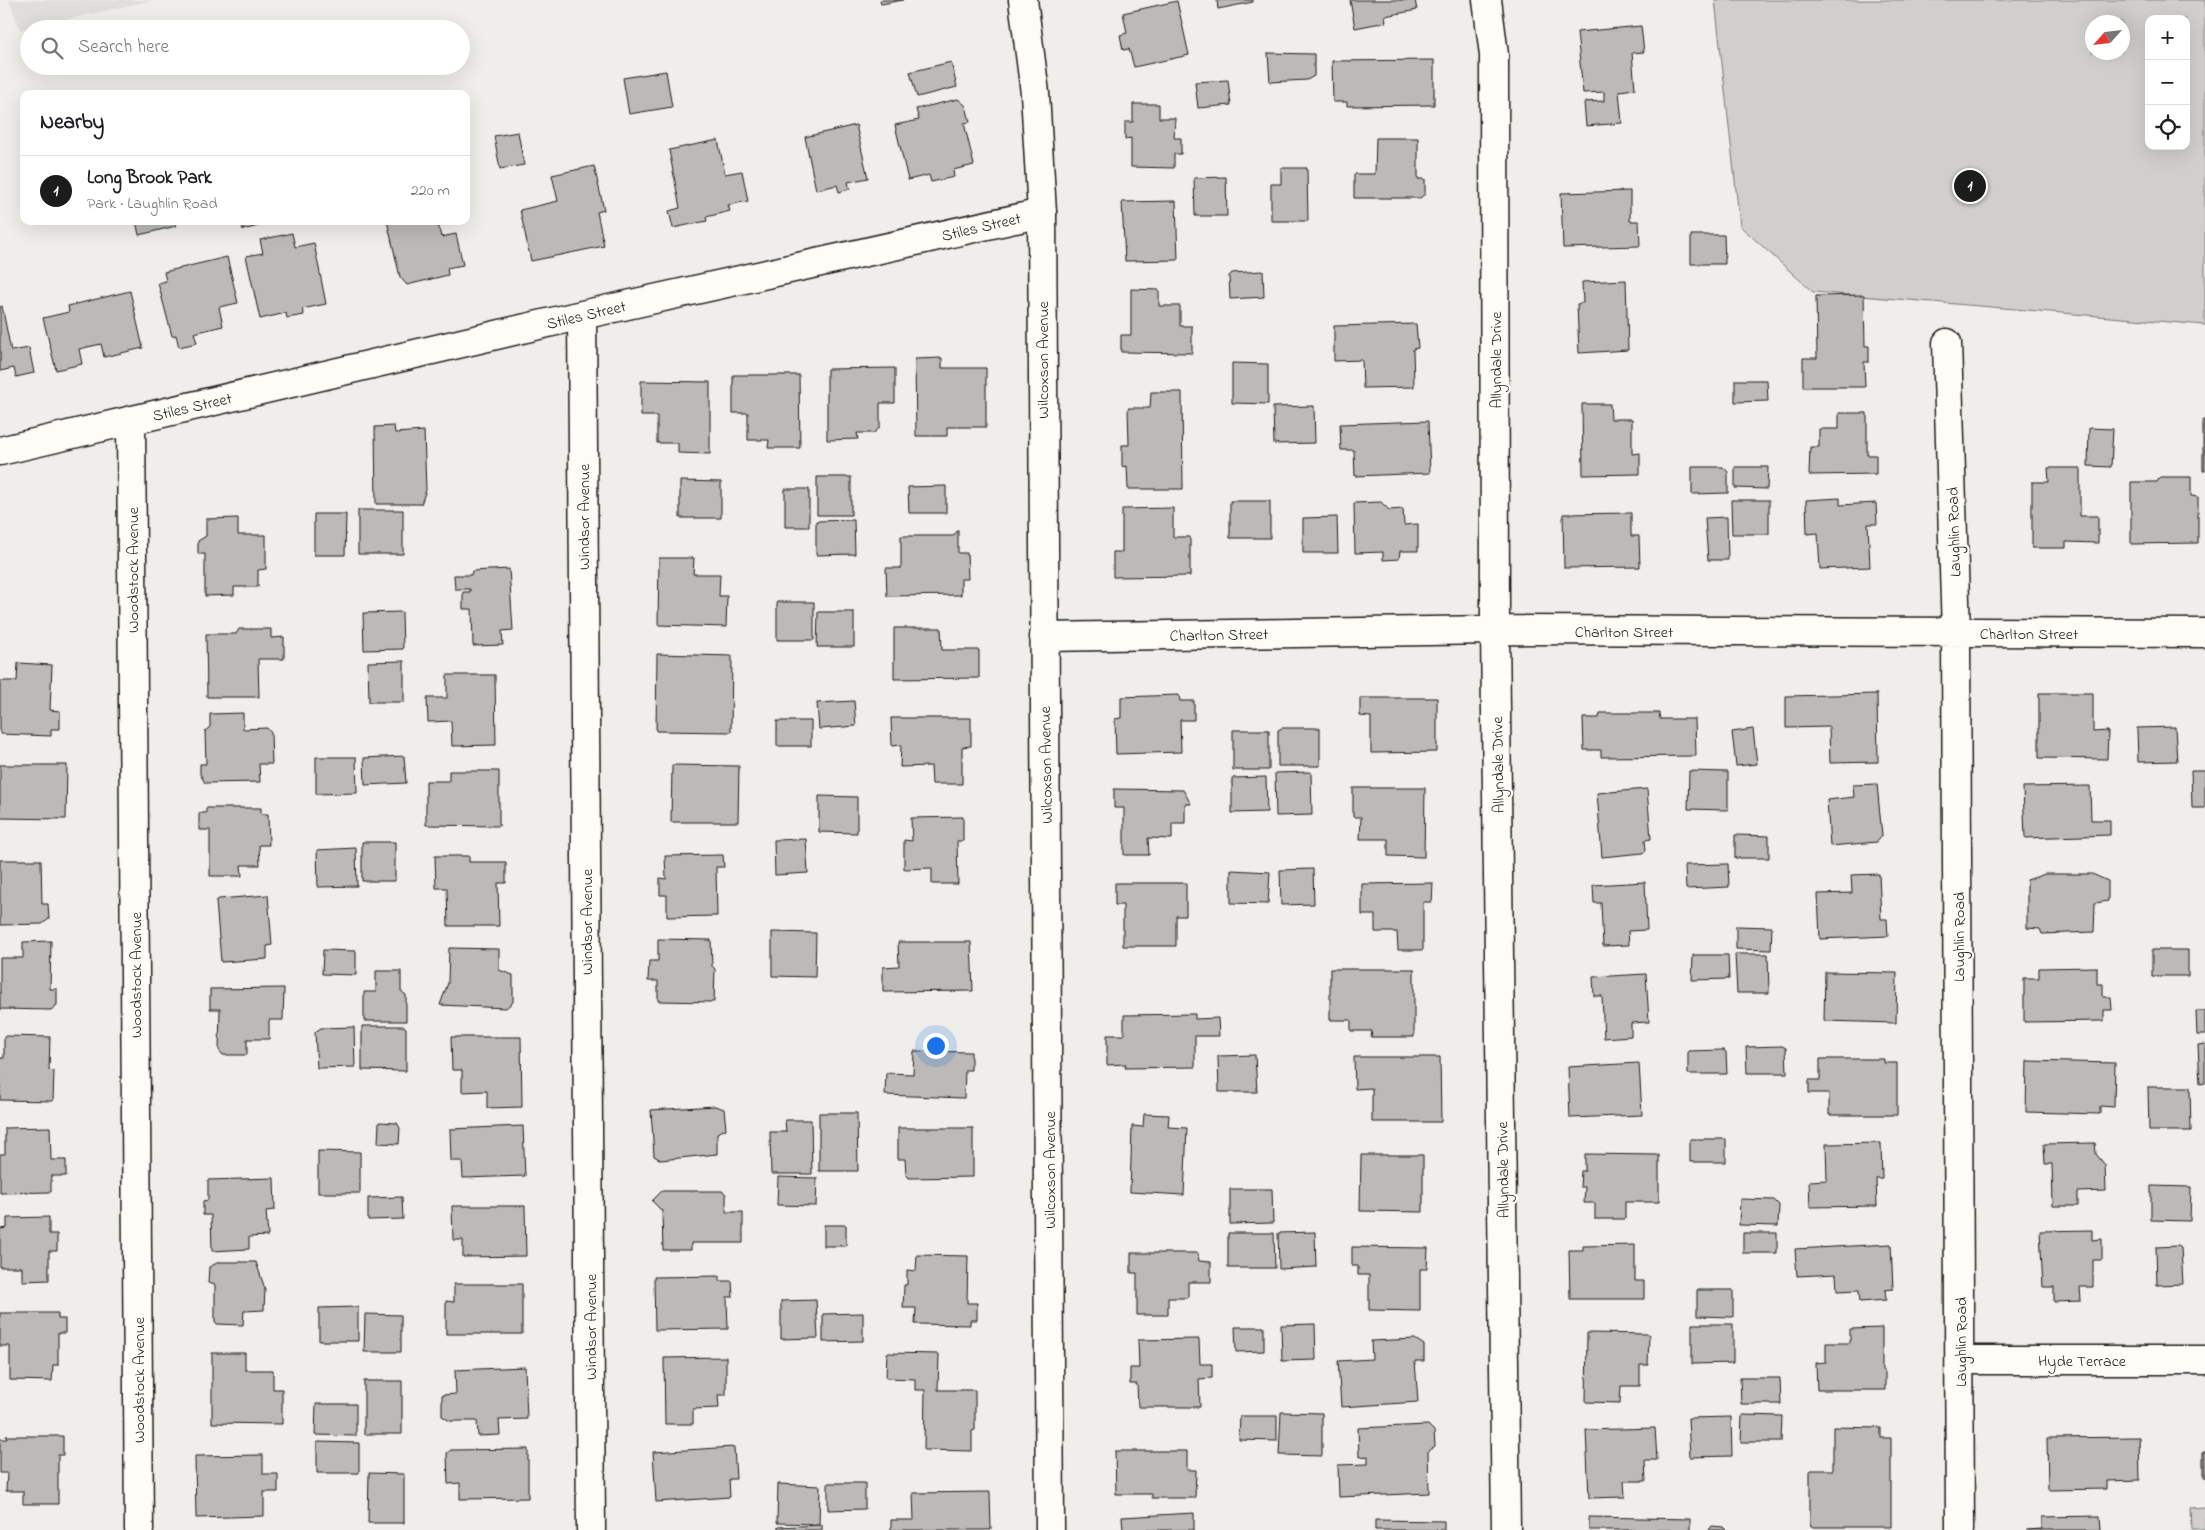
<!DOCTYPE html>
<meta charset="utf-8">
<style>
:root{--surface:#fff;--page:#f2f2f2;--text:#202124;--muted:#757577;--line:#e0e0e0;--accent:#1c1c1c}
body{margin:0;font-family:"Indie Flower",sans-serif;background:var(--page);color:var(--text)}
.controls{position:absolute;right:15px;top:15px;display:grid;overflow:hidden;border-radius:10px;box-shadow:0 5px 20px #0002}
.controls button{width:45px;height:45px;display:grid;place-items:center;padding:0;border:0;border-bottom:1px solid var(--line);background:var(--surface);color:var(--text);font:25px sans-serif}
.compass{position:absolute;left:2085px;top:15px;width:45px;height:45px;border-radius:50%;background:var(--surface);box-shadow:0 5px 20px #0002;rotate:243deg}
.you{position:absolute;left:935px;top:1045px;width:18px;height:18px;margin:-12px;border:4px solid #fff;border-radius:50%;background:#1a73e8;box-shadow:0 0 0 8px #1a73e833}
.badge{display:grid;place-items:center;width:32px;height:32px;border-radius:50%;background:var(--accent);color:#fff;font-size:16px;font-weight:700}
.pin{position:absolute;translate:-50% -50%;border:2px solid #fff;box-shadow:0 1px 5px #0006}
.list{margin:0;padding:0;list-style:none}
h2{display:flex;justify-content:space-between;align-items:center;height:65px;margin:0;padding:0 20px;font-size:21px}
h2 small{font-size:16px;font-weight:400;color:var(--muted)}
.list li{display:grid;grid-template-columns:32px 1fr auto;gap:15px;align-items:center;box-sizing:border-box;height:70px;padding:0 20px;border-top:1px solid var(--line)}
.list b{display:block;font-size:19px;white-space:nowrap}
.list p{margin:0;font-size:16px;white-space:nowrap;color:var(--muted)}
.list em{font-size:16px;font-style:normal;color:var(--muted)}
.icon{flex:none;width:28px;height:28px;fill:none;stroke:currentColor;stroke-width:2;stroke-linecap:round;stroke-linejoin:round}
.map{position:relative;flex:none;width:2205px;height:1530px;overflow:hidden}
.search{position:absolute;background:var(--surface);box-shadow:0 5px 20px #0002;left:20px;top:20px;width:450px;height:55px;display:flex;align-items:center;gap:12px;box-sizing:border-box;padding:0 18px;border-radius:28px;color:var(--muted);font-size:19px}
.panel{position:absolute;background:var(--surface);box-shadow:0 5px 20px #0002;left:20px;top:90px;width:450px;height:135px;border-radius:10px}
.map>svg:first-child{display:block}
.built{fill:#e0deda}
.green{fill:#d0cfcc;stroke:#767674;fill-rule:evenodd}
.building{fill:#bbbab6;stroke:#1c1c1c}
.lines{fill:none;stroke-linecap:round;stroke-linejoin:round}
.minor-casing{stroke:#1c1c1c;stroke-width:31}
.tertiary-casing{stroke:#1c1c1c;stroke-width:31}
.minor{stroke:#fdfcf7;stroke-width:28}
.tertiary{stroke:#fdfcf7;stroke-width:28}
.labels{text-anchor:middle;stroke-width:4.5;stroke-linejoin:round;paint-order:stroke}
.street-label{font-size:16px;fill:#1c1c1c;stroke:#fdfcf7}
</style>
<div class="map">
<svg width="2205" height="1530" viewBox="0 0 2205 1530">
<rect width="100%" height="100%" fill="#f0eeea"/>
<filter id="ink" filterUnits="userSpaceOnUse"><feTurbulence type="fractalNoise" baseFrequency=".02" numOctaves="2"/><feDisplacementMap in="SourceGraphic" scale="10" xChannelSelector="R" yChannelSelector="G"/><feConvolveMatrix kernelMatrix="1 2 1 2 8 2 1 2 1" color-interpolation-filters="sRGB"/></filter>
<g filter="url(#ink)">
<path class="built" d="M9,0H154L20,30Z"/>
<path class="green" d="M1715,0H2205V325L1813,292L1740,226ZM2149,19H2186V146H2149ZM2092,22H2122V52H2092Z
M2205,1507V1530H2191L2190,1508Z"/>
<path class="building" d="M880,0H903L881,4Z
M1217,0H1253V2L1218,9Z
M1350,0H1415L1417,10L1385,16L1386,22L1355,28Z
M1177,1L1189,55L1134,67L1129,49L1123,50L1120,35L1127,33L1123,13Z
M1641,26L1644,52L1632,53L1635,89L1619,91L1622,123L1586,126L1584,102L1604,101V92L1583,93L1577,32Z
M1268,53L1314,54V76L1307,80L1270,82Z
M1434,60V105L1347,106V102H1333L1332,61Z
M951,62L957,87L917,97L910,72Z
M666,71L672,107L629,114L623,78Z
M1228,80L1231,105L1198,108L1195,82Z
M958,99L966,106L970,122L964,123L974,165L953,170L954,177L931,182L929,175L908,180L895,125L919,120L916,109Z
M1133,104H1159V118H1175L1174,138H1181V154H1174V168L1131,167V138L1125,139V122H1133Z
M856,125L868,178L848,182L850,189L839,192L837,185L816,190L805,137Z
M518,132L524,165L500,169L494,136Z
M1376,138H1418V179H1425V194L1420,198H1354V174H1375Z
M718,140L725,174L742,171L748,201L728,205L730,211L706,217L707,221L673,228L669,211L680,208L669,150Z
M594,166L604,210L597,212L604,246L531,261L520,210L558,201L552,175Z
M1281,168H1307L1308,221H1271V184H1281Z
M1226,177L1227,216H1195L1194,178Z
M1630,191V221H1639L1640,246L1563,248L1561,193Z
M1176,201L1178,260L1125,261L1122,202Z
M136,221H175L176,226L139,235Z
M241,221H277L243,230Z
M387,221H437L441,237L456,234L463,265L447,268L448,275L407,285L400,277Z
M292,233L295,247L314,243L326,304L302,309L304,315L287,318L286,313L260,319L246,256L263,253L260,240Z
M1691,235H1724L1725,264H1691Z
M227,257L238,303L219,307L223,326L194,333L197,343L179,347L176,335L172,336L158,283L166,281L164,272Z
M1263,271L1264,297L1230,299L1229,276L1232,273Z
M1626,280L1628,350L1579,353L1577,304L1583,303L1582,282Z
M1131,289L1159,290V306H1180V326H1192V353L1121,352V335H1131Z
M130,291L143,348L104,357L101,344L79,349L82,364L56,370L43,318L69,312L68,306Z
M1864,295L1865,346H1869V362H1864L1865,387H1803V358H1817L1816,296Z
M2,306L11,351L29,348L34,373L16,377L14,368L0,371V307Z
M1416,324L1418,348L1413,349L1414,387L1363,388L1362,360L1334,361V326Z
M942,358V368H986V427H947V436H916L915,359Z
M1232,363L1268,364V404L1232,403Z
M895,368V403H880V427L874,433H857L858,439L827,440V369Z
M733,375H799L800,448H768L769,440H748V413H733Z
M1735,380H1767L1768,401L1735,402Z
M641,381L710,382V454L678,453V443H657V416H641Z
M1151,392H1182L1183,489H1128L1127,466L1122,467V445H1129L1128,408H1150Z
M1582,404H1610L1611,419H1632V454L1640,453V474L1583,475Z
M1314,406L1315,443L1274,444L1273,407Z
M1839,413H1867V455H1876V474L1809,475L1810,447H1819V429H1839Z
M2203,420H2205V471H2203Z
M1428,421L1430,473L1355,476L1354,450H1341L1340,424Z
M394,426L395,433L424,431L426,490L421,504H376L375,427Z
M2089,428L2113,429L2111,467L2088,466Z
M1692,467H1723L1728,472V493L1692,494Z
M1735,467H1768L1767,489L1735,488Z
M2048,468H2080V516H2098V543L2066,542V548H2032V482H2049Z
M817,477H851V515H817Z
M2160,477H2191V496L2198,497V543L2131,544V482H2157Z
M680,481L721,482V518H680Z
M946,486V513H909L908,487Z
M785,489H809V527H785Z
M1840,498V505L1876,503L1877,524H1868L1870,567L1820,569L1818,533L1807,534L1806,500Z
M1731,500H1769V534H1732Z
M1230,501H1270V538H1230Z
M1381,502L1389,510L1403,509L1404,525L1418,524V551H1400L1399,559L1383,560V552L1355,553L1354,503Z
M1173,508V537H1190V576L1113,577V552H1122V509Z
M358,510H403V554H358Z
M1631,513V536H1639L1640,567L1564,568L1563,514Z
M314,514H346L345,555H314Z
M1337,517L1338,553H1303V518Z
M1727,517L1728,560H1708L1705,518Z
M238,518V535H266V569L258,570V587H234V595L205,596V554H198V541L206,536V519Z
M854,520L855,554L816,555V521Z
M958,530V553H967L968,579H961V595L887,596L886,568H901V536H953Z
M659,558H694L693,574H720L719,596H727L726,627L658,625Z
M509,569L513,630L502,631L503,645L473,646L472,609H463V592H470V589H455L454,575H471L472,571Z
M777,602H814V640H777Z
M402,612L403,649L364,650L363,613Z
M818,612H854V647H817Z
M894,628H941L942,650H979V678L894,679Z
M239,629H271V638L284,637V659H258L259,697H207L206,634H236Z
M657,654L732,656L731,732L656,731Z
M404,661V702H369L368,662Z
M18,663L52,665L50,710L60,711V729H51V736L0,734V681H17Z
M447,675H495L496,745L452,746L451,721L428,722L427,698H447Z
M2039,693H2093V732L2108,731L2107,759L2039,758Z
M1877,694L1878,762L1830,763L1829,727L1786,728V696Z
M1179,695L1180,701H1194V720H1180L1181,752L1116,754L1115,719L1121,718V697Z
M1360,698H1437V752L1371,753V717L1360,716Z
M854,701L856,726L819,729L817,703Z
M243,713V729L267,728L271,733L272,764H259L260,782L205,783L200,774V764H206L205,731L210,727V714Z
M1600,713H1659L1660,719H1695L1696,756L1601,757V750H1584L1583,718H1599Z
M891,718H971V746L962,747V784H932L931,766L900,767L901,745L892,746Z
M777,721H811V746H777Z
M2175,727L2177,761L2138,762L2137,728Z
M1282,728H1320V766H1278V730Z
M1753,729L1757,764L1736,766L1732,732Z
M1233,730H1269V770H1233Z
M404,756L406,783L365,785L364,758Z
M316,757H356L357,793L316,794Z
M0,765H67L66,819L0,818Z
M672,765L739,766L738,822H671Z
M2191,770H2205V808H2192Z
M449,771H499V826L426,825V781H449Z
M1689,771L1728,772V810L1688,809Z
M1311,772L1312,815L1276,816L1275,773Z
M1266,777L1267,812L1232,813V778Z
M1877,784L1882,836L1877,842L1830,846L1827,800L1854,797L1853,785Z
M2090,786L2091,820H2110V835L2025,838L2023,787Z
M1353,788H1425L1424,857L1388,856V839H1360L1361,817H1353Z
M1114,789L1183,790L1191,804H1185V823H1172V839L1148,838L1149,855H1124V808H1114Z
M1647,789L1651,839L1645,840L1646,851L1643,853L1602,857L1597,793Z
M819,796L857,797V833L819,832Z
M206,808H261V814H268L269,845H259L260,865H241L242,876H210V830H199V813H206Z
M963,817V841H957L958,884H932V868L904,869V840L912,841L911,818Z
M1735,835L1769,836V858H1735Z
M806,839L808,873L775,875L774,840Z
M362,842H395V881H362Z
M356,848L357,886L318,887L317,850Z
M723,855L724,867H716L717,916L667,917V895H660V878L666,879L665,856Z
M435,856H469V862H506V883H498L499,926H448L447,888H436Z
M0,860H41L42,904H48L49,919L42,924L0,925Z
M1728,864L1729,887L1686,889L1685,865Z
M1313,869L1314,904L1281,905L1280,870Z
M1231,870L1270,872L1268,904L1231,903Z
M1879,874L1881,919H1887L1888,936L1820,939L1818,894L1852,893L1851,875Z
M2045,874H2092L2108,881V901L2095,903L2094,932L2042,934L2040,929L2027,928V880Z
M1645,882L1647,930L1628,931L1629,945L1603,946L1601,903H1594L1593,885Z
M1115,883H1186V916H1176V946H1123V905H1115Z
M1433,883L1432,902H1423V950H1398L1397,932H1375V915H1362V884Z
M268,895L272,945L267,946V959L221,962L216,901L219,899Z
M1736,926L1772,927L1771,950L1736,949Z
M772,932L816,933L815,977L772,976Z
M658,939L711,940L712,966L715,969L714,1002L658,1001V981H648L649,961H658Z
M51,941L50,989H57V1005L51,1010L0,1009V958H23V942Z
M898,942H971L973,991L883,992V967L899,966Z
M449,948L499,949V970L513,975V1002L506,1008L440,1005L448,983Z
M323,950L356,951V975L322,974Z
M2152,950H2188V976H2152Z
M1735,954H1768L1769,993H1737Z
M1693,955H1728L1729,979L1692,980Z
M2097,967V984H2103V997H2111L2112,1010H2104V1021L2024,1022V978H2039V968Z
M1330,969H1414V1037H1371L1372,1031H1351V1020H1330Z
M376,971H401V991L406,995V1021H364V992H376Z
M1825,972L1897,973L1896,1023L1824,1021Z
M1646,974L1649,1022L1631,1023V1036L1604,1038L1602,996H1594L1593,977Z
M284,988L283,1020H269V1039H247V1055H223L219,1050L220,1009H210V989Z
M2196,1011H2205V1035H2197Z
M1195,1014V1019L1218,1018L1219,1036H1195V1067L1125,1068L1126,1064L1107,1065V1035H1124V1015Z
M362,1026H403L406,1028V1071L362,1070Z
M354,1027L355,1067L317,1068L315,1032L321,1028Z
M4,1036L50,1037L49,1070L54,1071L53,1101L0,1100V1058H4Z
M451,1037H521L522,1107L487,1108V1091L462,1092V1070H452Z
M2205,1044V1083L2200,1084L2198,1045Z
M1782,1046L1786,1048L1787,1073H1747L1746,1047Z
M1723,1050L1726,1052L1727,1074H1688V1051Z
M914,1051L971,1052V1070H965L964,1098L885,1095L886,1073L913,1074Z
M1255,1055L1257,1092H1219L1218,1056Z
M1354,1057H1440L1441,1122H1372V1088L1355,1089Z
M1820,1059H1884V1063H1897V1115H1829V1093H1809V1080H1820Z
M2027,1061L2115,1063L2114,1107L2100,1106V1114L2026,1112Z
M1639,1063L1642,1115L1570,1118L1568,1067Z
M2148,1087H2190L2191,1131H2149Z
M715,1106L724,1109L726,1129L717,1133V1154L661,1160L654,1156L651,1110Z
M819,1113H857L858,1171H819Z
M1144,1114L1169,1115L1168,1127L1187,1128L1184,1195L1130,1192L1132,1126L1143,1127Z
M785,1120H811L812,1174H771L770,1132H786Z
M379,1122L397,1123L400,1128L399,1144L378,1143Z
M523,1126L525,1176L463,1178L462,1161H451L450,1129Z
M50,1127L51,1160H66V1176H51V1192L0,1193V1154H5V1128Z
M898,1128H973V1177L909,1178L906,1174L905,1159H898Z
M1690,1139H1726V1162H1690Z
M1881,1143L1882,1179H1876L1877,1206L1810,1207L1809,1181L1827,1180L1826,1144Z
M2095,1143L2096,1154L2105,1165L2106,1191L2078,1192V1206H2053L2052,1164H2045L2044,1144Z
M318,1151L360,1152V1193H318Z
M1585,1154L1659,1155V1202H1625V1219H1595V1203H1584L1585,1187H1580L1581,1171H1585Z
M1361,1155H1423V1212L1360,1211Z
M778,1177L817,1178L816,1206L777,1205Z
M274,1178L275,1210L266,1211L268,1236L249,1237V1249L212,1251L211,1215H203V1201L208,1200V1180Z
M2151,1186L2191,1187L2190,1221L2151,1220Z
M1230,1189H1272L1273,1223L1230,1224Z
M662,1191H722L726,1194V1212H743V1243H691V1250H663L662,1211L652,1201Z
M402,1197L403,1219L368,1220V1198Z
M1740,1199L1774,1200L1779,1205L1778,1226L1739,1225Z
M452,1206H525L526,1256L463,1257V1240H453Z
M49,1217V1234H57V1251H49V1280L22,1281V1267H0V1229L7,1228V1218Z
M824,1225H846V1246H824Z
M2092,1230V1240L2102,1239V1260H2093V1287H2080L2081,1301L2054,1302V1287H2043L2040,1231Z
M1315,1232L1316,1267L1279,1269L1278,1233Z
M1228,1233H1274L1275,1268H1228Z
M1743,1233H1777V1253H1743Z
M1891,1244L1893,1289L1885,1290L1886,1300L1860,1302L1859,1290L1837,1291L1836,1274L1797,1276L1795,1249Z
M1635,1245V1281H1644V1299H1570L1569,1250H1583V1246Z
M2178,1246L2181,1248L2183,1284L2157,1285L2156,1247Z
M1352,1247L1428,1248L1427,1269H1420V1311L1369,1310V1275H1358V1266H1352Z
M1131,1253H1198L1199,1261L1211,1262V1282H1188V1298H1168V1315H1137V1273H1131Z
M917,1255L968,1256L967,1303H977V1320H970V1325L915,1324L916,1308H903L904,1285H907V1270L916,1271Z
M219,1262H256L265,1289L264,1310L244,1311L243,1325L217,1324L215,1321V1285L208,1283L209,1267Z
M719,1276V1281H732L733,1297H727L728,1329L655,1330L654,1277Z
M454,1284H522V1334H446V1301L454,1302Z
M1697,1290H1733V1317L1697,1316Z
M816,1300L818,1338L781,1339V1301Z
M358,1307V1341H319V1308Z
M0,1313H58V1319H65V1333H58V1365H53L52,1381L10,1380V1346H0Z
M863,1313V1341L823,1342V1314Z
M365,1314L401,1315V1352H364Z
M1315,1324L1316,1360L1282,1361L1281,1325Z
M1692,1324H1733V1363L1692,1364Z
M1235,1327H1264V1351L1236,1352Z
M1882,1328V1370L1885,1373V1390H1817L1816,1363L1826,1362V1343H1850V1329Z
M1587,1333L1649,1334L1648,1365H1640V1386H1621L1620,1403L1586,1402Z
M1199,1339L1200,1364H1212V1378L1199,1379L1200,1407H1138L1137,1384H1130V1368H1139L1138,1340Z
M1415,1339L1424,1345V1361H1415L1418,1402L1341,1407L1338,1361L1372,1359L1371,1341Z
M212,1353H245V1370H273V1389H282V1424L212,1423Z
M887,1353L939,1354L938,1390H975V1430L972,1431V1451L924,1450L925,1390H915V1379L886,1378Z
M726,1357V1395H718L719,1408L693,1409V1424H665L664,1358Z
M525,1367L527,1419L499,1420L500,1435L478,1436L477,1421H450L442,1416V1395L456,1394L455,1370Z
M1740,1378H1780L1781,1404H1741Z
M364,1381H402V1434H364Z
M316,1404H356V1436L315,1435Z
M1281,1412L1322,1413V1456L1279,1455Z
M1742,1415L1782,1416L1781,1442H1741Z
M1240,1416H1277V1441L1239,1440Z
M1731,1417L1732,1456L1690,1457L1688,1418Z
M1428,1425L1434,1431L1435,1446L1428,1451L1429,1493L1339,1497L1338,1465L1368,1464V1456L1359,1457L1358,1428Z
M1833,1427L1881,1428V1438H1891V1527H1813L1810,1525V1470H1833Z
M1655,1428L1657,1460H1645L1646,1481H1624L1625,1497L1589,1498L1586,1430Z
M6,1436H63V1455H58V1504H23V1491H6L7,1473H0V1439H7Z
M2139,1437L2140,1480L2107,1481V1489L2048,1490L2047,1438Z
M317,1442L359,1443V1473H317Z
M734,1447L736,1479H729L730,1497L656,1502L653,1452Z
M528,1449V1498L460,1499V1483L448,1484L447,1453L451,1450Z
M1115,1451H1187V1470H1196L1195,1498H1152V1494H1116Z
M2203,1452H2205V1478H2203Z
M263,1455V1474H278V1492H264V1516L196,1518L195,1456Z
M369,1473L404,1474V1523H368Z
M828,1483H865V1509L828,1510Z
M778,1484L820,1486L819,1524L777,1523Z
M990,1492L991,1530H891V1520H914L913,1493Z
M1194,1513V1530H1123L1122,1517Z
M2100,1516L2101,1530H2027L2042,1529V1517Z
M1589,1517L1690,1519V1530H1589Z
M1375,1520L1444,1521V1530H1375Z
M822,1525V1530H778V1527Z
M1712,1526L1723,1527L1726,1530H1709Z"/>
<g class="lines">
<g class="minor-casing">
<path id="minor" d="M1487,0L1494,55L1495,630L1506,1530
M582,315L591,1530
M1947,343L1956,633L1960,1530
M131,420L139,1530
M0,451L582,315L1042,213
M1044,637L1495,630L2205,633
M1960,1360H2205"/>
</g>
<g class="tertiary-casing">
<path id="tertiary" d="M1023,0L1035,93L1042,213L1050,1530"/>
</g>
<use href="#minor" class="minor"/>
<use href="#tertiary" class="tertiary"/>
</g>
</g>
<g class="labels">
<g class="street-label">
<text transform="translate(981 226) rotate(-13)" y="6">Stiles Street</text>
<text transform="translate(586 314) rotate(-13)" y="6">Stiles Street</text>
<text transform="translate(1042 360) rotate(-90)" y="6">Wilcoxson Avenue</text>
<text transform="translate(1495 360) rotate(-90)" y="6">Allyndale Drive</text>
<text transform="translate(192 406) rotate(-13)" y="6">Stiles Street</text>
<text transform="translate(583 517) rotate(-90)" y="6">Windsor Avenue</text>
<text transform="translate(1953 532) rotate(-92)" y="6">Laughlin Road</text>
<text transform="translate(132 570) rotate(-90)" y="6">Woodstock Avenue</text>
<text x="1624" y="637">Charlton Street</text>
<text x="2029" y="639">Charlton Street</text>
<text transform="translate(1219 634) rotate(-1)" y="6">Charlton Street</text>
<text transform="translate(1045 765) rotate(-91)" y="6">Wilcoxson Avenue</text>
<text transform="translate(1497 765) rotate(-91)" y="6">Allyndale Drive</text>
<text transform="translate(586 922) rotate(-90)" y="6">Windsor Avenue</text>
<text transform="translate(1958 937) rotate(-90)" y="6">Laughlin Road</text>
<text transform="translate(135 975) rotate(-90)" y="6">Woodstock Avenue</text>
<text transform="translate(1049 1170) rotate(-90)" y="6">Wilcoxson Avenue</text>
<text transform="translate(1502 1170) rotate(-91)" y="6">Allyndale Drive</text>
<text transform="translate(590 1327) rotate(-90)" y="6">Windsor Avenue</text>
<text transform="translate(1960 1342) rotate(-90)" y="6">Laughlin Road</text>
<text x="2082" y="1366">Hyde Terrace</text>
<text transform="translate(138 1380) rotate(-90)" y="6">Woodstock Avenue</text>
</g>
</g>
</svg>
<div class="controls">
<button>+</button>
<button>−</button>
<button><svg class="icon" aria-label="locate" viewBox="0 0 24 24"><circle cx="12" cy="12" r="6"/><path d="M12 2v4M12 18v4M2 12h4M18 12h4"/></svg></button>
</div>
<svg class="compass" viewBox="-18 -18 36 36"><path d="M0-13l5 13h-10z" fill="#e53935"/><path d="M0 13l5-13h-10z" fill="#757577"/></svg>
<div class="you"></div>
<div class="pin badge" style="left:1970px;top:186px">1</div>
<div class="search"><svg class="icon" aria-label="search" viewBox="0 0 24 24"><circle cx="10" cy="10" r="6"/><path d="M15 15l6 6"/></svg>Search here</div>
<section class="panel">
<h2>Nearby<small></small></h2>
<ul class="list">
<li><span class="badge">1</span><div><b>Long Brook Park</b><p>Park · Laughlin Road</p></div><em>220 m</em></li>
</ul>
</section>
</div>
